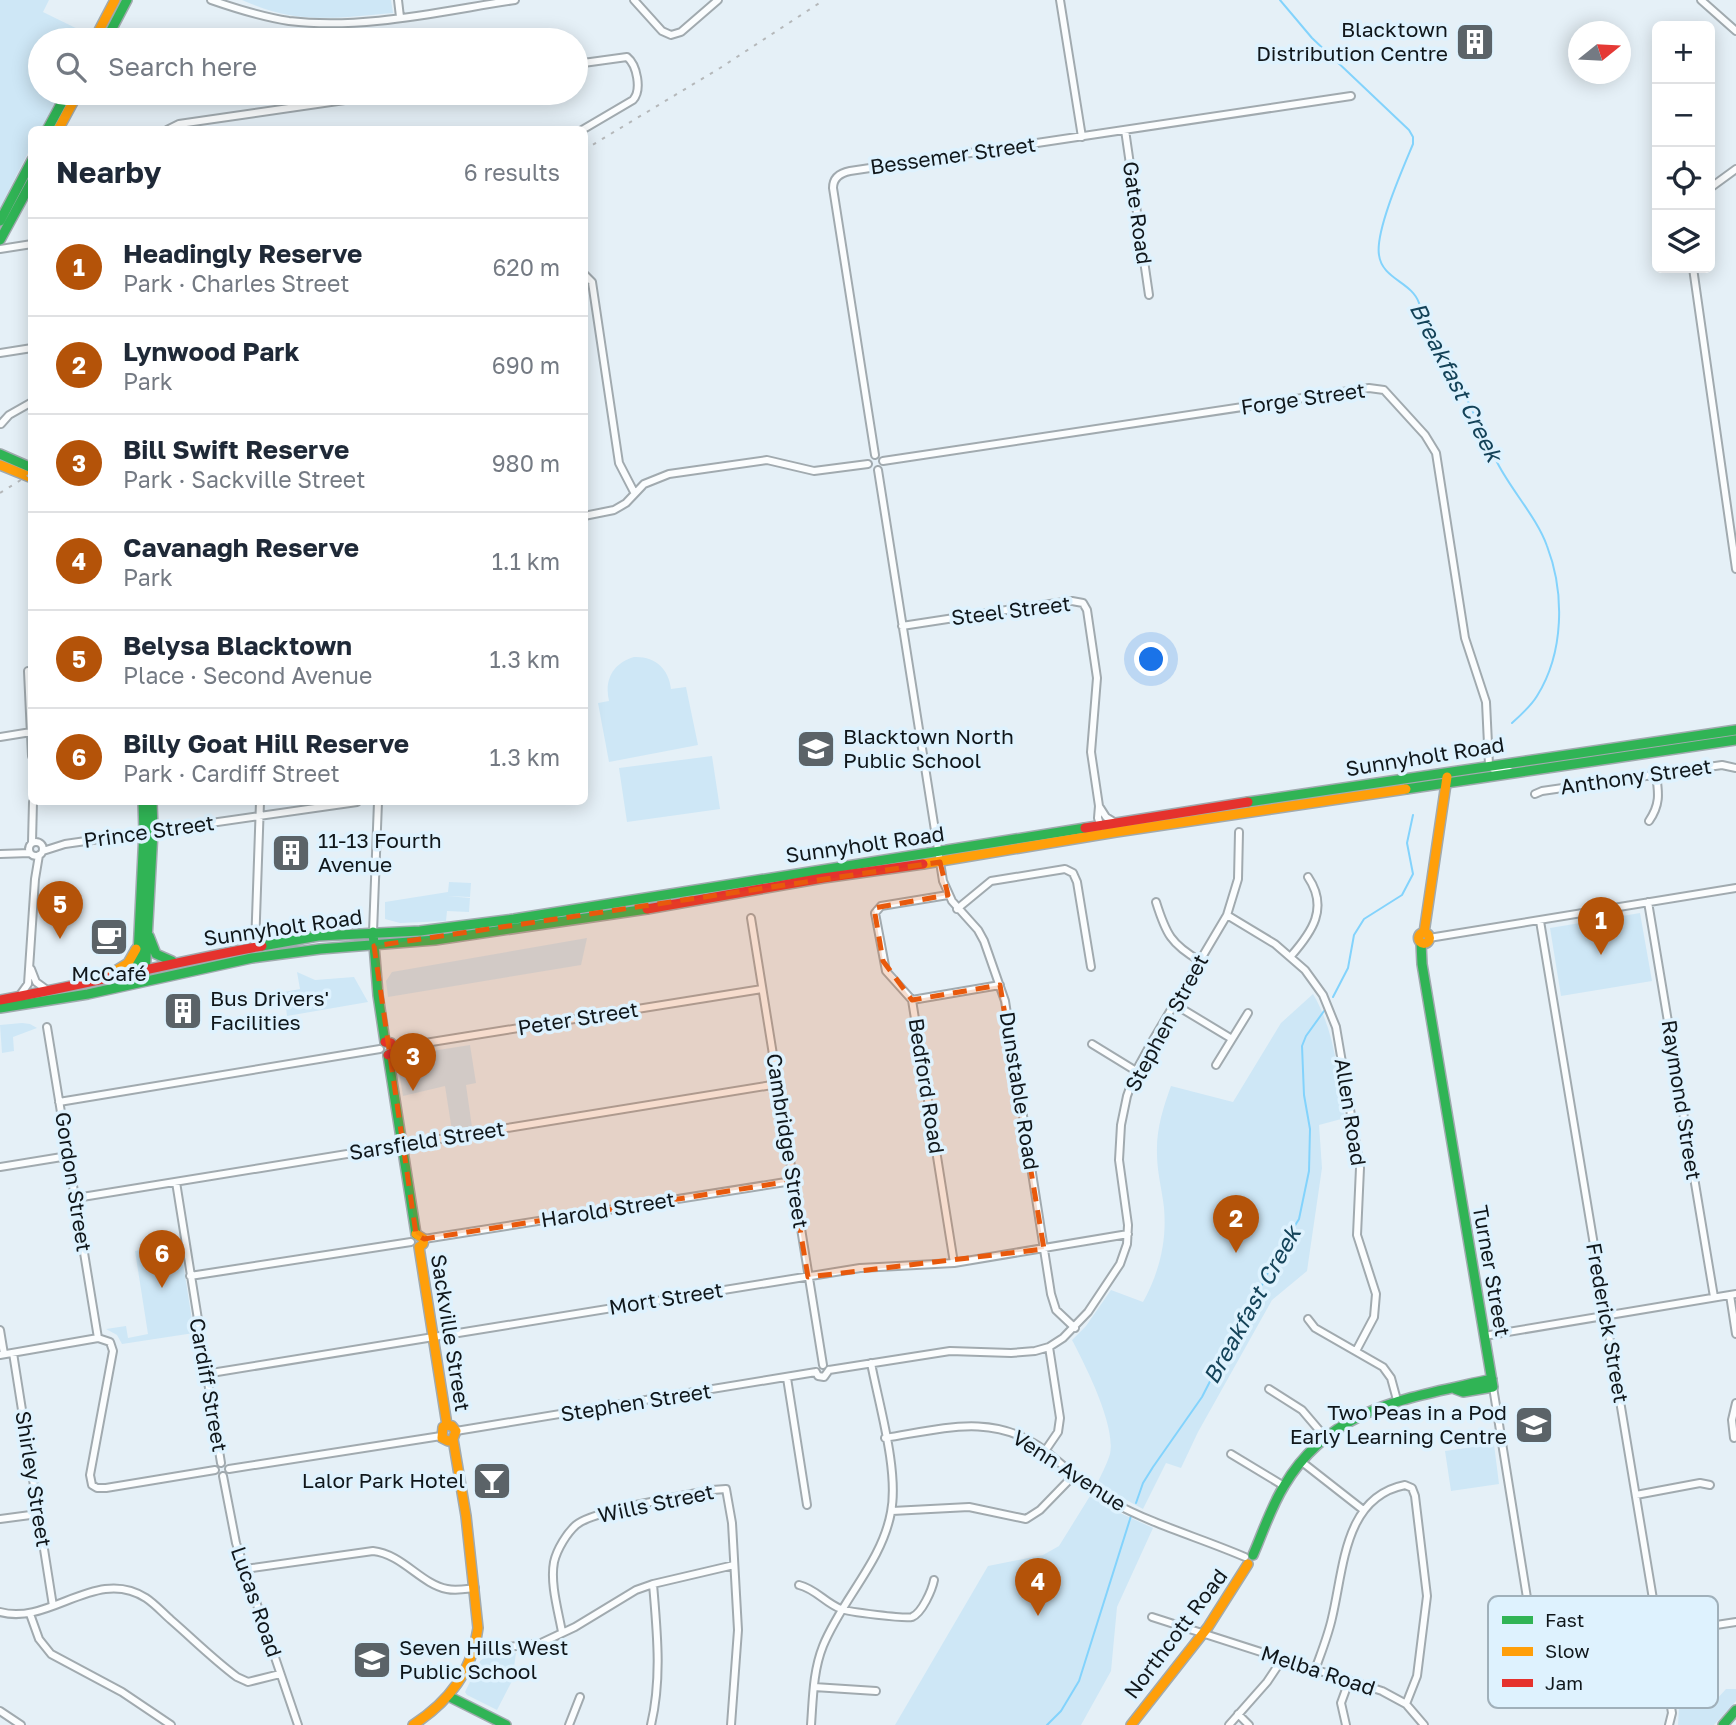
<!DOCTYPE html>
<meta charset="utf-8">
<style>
:root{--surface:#fff;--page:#f6f6f7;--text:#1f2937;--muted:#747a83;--line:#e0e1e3;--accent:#b45309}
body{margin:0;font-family:"Golos Text",sans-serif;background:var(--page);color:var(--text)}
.controls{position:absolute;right:21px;top:21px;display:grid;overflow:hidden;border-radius:10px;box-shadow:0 4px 18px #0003}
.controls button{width:63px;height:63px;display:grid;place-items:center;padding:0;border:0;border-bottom:2px solid var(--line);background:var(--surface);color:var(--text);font:35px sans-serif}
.compass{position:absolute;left:1568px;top:21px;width:63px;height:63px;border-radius:50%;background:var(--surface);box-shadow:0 4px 18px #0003;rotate:72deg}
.you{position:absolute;left:1152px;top:660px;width:24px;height:24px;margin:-18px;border:5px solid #fff;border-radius:50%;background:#1a73e8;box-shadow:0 0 0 10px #1a73e833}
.badge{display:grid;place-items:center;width:46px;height:46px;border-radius:50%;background:var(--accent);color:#fff;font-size:23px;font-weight:700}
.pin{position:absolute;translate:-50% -58px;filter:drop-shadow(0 2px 4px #0008)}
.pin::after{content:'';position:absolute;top:37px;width:24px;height:21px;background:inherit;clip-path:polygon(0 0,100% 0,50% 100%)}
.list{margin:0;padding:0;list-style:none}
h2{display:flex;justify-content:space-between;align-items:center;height:91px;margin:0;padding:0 28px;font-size:30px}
h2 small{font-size:23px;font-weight:400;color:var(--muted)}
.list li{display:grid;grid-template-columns:46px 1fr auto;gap:21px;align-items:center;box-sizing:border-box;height:98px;padding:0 28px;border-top:2px solid var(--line)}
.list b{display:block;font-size:26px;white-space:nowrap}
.list p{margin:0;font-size:23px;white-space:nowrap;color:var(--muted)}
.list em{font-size:23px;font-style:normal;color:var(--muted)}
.icon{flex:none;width:38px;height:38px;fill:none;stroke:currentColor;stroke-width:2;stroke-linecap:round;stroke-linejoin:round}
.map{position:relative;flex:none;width:1736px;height:1725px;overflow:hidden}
.search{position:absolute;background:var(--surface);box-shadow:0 4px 18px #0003;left:28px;top:28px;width:560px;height:77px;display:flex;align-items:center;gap:18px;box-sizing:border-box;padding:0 24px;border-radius:38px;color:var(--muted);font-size:26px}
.panel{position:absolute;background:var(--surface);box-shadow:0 4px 18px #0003;left:28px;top:126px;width:560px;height:679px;border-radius:10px}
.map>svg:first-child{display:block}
.green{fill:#cee7f6}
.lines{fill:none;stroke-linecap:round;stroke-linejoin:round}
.stream{stroke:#83d3fc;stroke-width:2}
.street-casing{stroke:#a1aaaf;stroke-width:10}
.fast-casing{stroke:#a1aaaf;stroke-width:12}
.slow-casing{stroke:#a1aaaf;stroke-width:12}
.jam-casing{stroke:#a1aaaf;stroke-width:12}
.street{stroke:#fbfdfe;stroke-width:6}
.fast{stroke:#30b455;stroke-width:9}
.slow{stroke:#ff9f0a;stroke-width:9}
.jam{stroke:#e5322d;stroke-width:9}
.rail{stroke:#b5b8ba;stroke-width:2;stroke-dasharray:3.5 7;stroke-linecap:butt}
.marked{fill:#e8590c;fill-opacity:0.2;stroke:#e8590c;stroke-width:5;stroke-dasharray:14 9;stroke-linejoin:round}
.labels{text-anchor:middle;stroke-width:7;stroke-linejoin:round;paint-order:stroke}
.poi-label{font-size:21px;fill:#10171b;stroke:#def2fe;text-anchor:start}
.street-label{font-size:21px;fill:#10171b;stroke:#def2fe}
.water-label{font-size:23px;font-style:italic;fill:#144359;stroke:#def2fe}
.key{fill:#def2fe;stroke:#a0b0ba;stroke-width:2}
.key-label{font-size:19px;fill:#10171b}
</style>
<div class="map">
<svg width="1736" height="1725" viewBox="0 0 1736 1725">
<rect width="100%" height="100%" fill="#e5f0f7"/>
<path class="green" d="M0,0H49L43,12L90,35L87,40H40V93H60L41,129L32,130L31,147L0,208Z
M242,0H391L393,13C334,18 298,25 242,0Z
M634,657C655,656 669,669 671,689L686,687L698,745L609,762L598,703L609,701C604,680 613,663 634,657Z
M712,756L720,809L627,822L619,768Z
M449,882L471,883L470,897L447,896L470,898L469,912L447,911L446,921L400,923L385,919V902L448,892Z
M1640,913L1652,981L1561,996L1550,928Z
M587,938L581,965L388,997L386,981L392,972Z
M297,972L315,980L354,977L368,1002L287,1016L284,992L300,989Z
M1313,994C1335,1031 1338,1075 1345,1118L1319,1125L1322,1168L1307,1271L1272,1300L1198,1432L1181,1468L1166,1463L1143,1509L1097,1484C1101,1475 1107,1464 1110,1454C1116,1425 1085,1365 1072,1340L1086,1326L1111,1290L1143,1302C1159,1273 1167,1242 1164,1208C1162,1190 1157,1172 1157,1154C1156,1130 1163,1108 1171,1086L1233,1102L1281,1023Z
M22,1023L30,1024L37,1028L13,1037L14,1051L2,1053L0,1025Z
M470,1045L476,1083L466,1085L472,1127L452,1131L445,1086L403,1096L397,1060L400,1056Z
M180,1243L194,1333L122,1344L117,1335L106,1329L126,1326L128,1338L148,1334L135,1251Z
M1494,1444L1499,1484L1451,1491L1445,1451Z
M1090,1496L1109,1508L1153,1528L1117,1607L1111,1671L1081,1725H895L988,1566L1043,1555L1059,1546Z
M516,1653L512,1681L497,1710L467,1695L465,1692L480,1661L484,1658Z
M1726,1689H1736V1701L1714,1725H1678L1679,1708L1715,1701Z"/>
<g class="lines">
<path class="stream" d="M1280,0L1312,38L1409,130L1413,137V144C1403,168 1375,231 1379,255C1382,279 1412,282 1419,303C1423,312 1422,324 1427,334C1433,348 1447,359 1454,373C1470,403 1482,434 1498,464C1512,491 1537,518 1547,546C1565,593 1564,653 1537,696C1531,706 1521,715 1512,723
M1333,997L1348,968L1354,935L1364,919L1402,895L1413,874L1407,843L1413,815
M1136,1503L1143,1483L1153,1467L1202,1397L1224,1354L1248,1316L1273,1261L1299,1219L1309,1171L1310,1129L1304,1095L1302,1046L1306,1036L1324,1011
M1047,1725L1061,1711L1079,1681L1131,1516"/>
<g class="street-casing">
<path id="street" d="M211,0C237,9 262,17 289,21C364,30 442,11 515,0
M398,0L400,17
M634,0L662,31L671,35L681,32L718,0
M1060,0L1082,137
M1701,0L1736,31
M576,64L627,57C637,65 642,90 633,100L582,130
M167,130L179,124L393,93
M1125,130L1149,295
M1710,188L1736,169
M0,249L32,244
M1693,268L1736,569
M584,274L592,282L619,463L634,492
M0,353L32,348
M1,424L9,415L32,402
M875,455L833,188C833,178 840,173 850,171L1351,96
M883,461L1369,388L1384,390L1425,435L1436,453L1465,638L1486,702L1489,765L1493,769L1502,768L1512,772
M878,470L943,881L952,901L978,930L984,941L1005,1001L1051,1294L1056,1310L1075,1328
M584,516L614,510L626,503L644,484L669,474L767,460L814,471L868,464
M902,626L1013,609L1072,601L1083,603L1087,610L1097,678L1091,752L1099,806L1098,818L1101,827
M28,671L32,756
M0,737L31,732
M1535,794L1542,791L1722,765L1736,768
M1099,806L1106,817L1114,822
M1649,821C1660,805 1659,794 1656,775
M29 849a7 7 0 1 1 14 0a7 7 0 1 1-14 0Z
M32,842L33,802
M43,851L65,844L357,802
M0,854L30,853
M948,895L881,906L875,913L886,971L912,1000L954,1263
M1156,902C1166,934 1171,944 1200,961
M1648,902L1714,1297
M957,909L991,881L1065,869L1073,873L1077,882L1091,967
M1227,915L1275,944L1305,970L1323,995L1336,1027L1360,1168L1357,1235L1376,1294L1374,1317L1356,1351
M751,918L823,1365
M1540,921L1672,1713L1669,1725
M373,932L378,802
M1429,938L1736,888
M255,947L260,802
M1291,956C1312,932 1329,908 1308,877
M31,969L36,982L47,990
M20,995L28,984L35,879L39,855
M912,1000L1000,985
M1174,1004L1232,1039
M47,1027L98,1338
M1092,1044L1136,1071
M394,1048L762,989
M1216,1065L1248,1013
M59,1102L380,1049
M0,1167L68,1156
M176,1182L221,1463
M76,1198L778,1084
M424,1239L792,1181
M190,1276L411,1242
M1730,1295L1736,1334
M1308,1319L1315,1328L1383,1367L1391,1378L1397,1400
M0,1330L4,1354
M1484,1336L1736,1294
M98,1338L110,1342L113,1351L90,1475L92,1485L97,1488H106L215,1470
M13,1353L53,1606
M0,1355L98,1338
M829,1370L950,1351L1011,1353L1035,1351L1049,1347L1063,1338L1088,1312L1120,1264L1127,1244L1128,1225L1119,1160L1121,1125L1127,1096L1136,1071L1153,1040L1227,915L1238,879L1239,832
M816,1372L818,1376L824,1377L829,1370
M205,1374L860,1268L954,1263L1128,1234
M787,1378L807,1505
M1493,1387L1528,1604
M1269,1389L1302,1410L1325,1437
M456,1431L816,1372
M885,1438C942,1429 994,1412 1044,1450C1067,1468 1087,1488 1112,1502C1154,1525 1201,1538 1245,1557
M1734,1438L1732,1420L1736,1403
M1045,1451L1058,1432L1060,1418L1049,1347
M1231,1454L1284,1486
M1302,1462L1362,1509
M229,1469L441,1436
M223,1476L236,1543L298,1725
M1636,1495L1700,1483L1710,1485
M892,1511L969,1507L1026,1519L1040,1510L1074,1475
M0,1519L38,1514
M245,1569L373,1551C402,1554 421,1584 447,1589C456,1591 466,1589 475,1588
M799,1585C816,1589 825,1603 841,1609C848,1612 906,1619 912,1617C922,1613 932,1590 934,1580
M0,1612C50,1626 96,1566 146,1598C155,1604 163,1613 171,1620C193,1639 214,1660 237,1677L248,1682L280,1674
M30,1614L39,1639L51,1654L122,1692L171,1725
M1152,1617L1382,1691L1406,1704L1424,1725
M562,1632C558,1610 550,1583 554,1562C557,1549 567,1533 576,1525C593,1510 685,1496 712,1490L726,1489L732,1523L738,1630L731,1725
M1658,1634L1736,1622
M474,1649L483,1650L541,1643L575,1627L636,1590L653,1584L734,1565
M1315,1670C1321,1653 1328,1636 1332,1618C1344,1568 1344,1497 1405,1485L1412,1488L1415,1496L1427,1596L1417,1676L1406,1704
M814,1687L876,1691
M0,1711L21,1725
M1238,1714L1249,1725
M569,1725L580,1697
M651,1725C662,1678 657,1632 653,1584
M811,1725C813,1698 813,1671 823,1646C842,1599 882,1562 891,1512C899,1471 879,1405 871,1363
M1229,1725L1267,1682L1283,1658
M1346,1725L1341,1703L1349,1681"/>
</g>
<g class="fast-casing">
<path id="fast" d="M106,40L127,0
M47,130L67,93
M0,221L32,160
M0,240L32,181
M0,454L32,468
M1406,789L1736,740
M1248,802L1736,730
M373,932L378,995L385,1042
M149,936L156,954L172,961
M1421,943L1422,964L1493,1387L1463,1392L1455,1389
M262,946L318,936L420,931L514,919L1085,828
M137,975L144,832L143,802
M145,976L153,831L152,802
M0,1008L88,994L252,958L320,949L435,940L647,909
M388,1055L416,1234
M1253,1555C1263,1532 1271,1507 1284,1486C1331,1406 1410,1398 1492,1379
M450,1697L506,1725
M1723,1725L1736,1710"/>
</g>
<g class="slow-casing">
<path id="slow" d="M94,40L115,0
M58,130L78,93
M0,465L32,478
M923,864L1116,832L1406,789
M1418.5 938a5.5 5.5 0 1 1 11 0a5.5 5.5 0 1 1-11 0Z
M1424,933L1447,777
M110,974L128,963L136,949
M416,1234L424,1239L423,1244L419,1247
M419,1247L447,1425
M447,1425L443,1427L442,1438L448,1441
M413,1725C450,1701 472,1671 478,1628L466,1516L453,1439L456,1431L452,1426L447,1425
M1131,1725L1208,1627L1248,1564"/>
</g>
<g class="jam-casing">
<path id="jam" d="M1085,828L1248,802
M647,909L823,878L923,864
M0,1000C88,984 174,962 262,946
M385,1042L391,1043L394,1048L393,1052L388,1055"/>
</g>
<use href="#street" class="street"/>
<use href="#fast" class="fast"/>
<use href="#slow" class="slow"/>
<use href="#jam" class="jam"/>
<path class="rail" d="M584,150L720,68L824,0
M0,493L32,473"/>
</g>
<path class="marked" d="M940,862L948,895L874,908L883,961L912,1000L1000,985L1044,1249L808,1277L792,1181L424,1239L416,1234L374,946Z"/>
<defs>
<g id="building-square" transform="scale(2.0125)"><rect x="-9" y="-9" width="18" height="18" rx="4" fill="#5b6368" stroke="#def2fe"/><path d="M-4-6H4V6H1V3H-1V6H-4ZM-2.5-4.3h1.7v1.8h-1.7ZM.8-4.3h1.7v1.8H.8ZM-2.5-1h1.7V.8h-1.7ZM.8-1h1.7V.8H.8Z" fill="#fff"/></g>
<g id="school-square" transform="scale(2.0125)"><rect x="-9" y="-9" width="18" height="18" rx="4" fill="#5b6368" stroke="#def2fe"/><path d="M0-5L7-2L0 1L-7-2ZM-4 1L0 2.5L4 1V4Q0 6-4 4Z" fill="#fff"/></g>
<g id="cafe-square" transform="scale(2.0125)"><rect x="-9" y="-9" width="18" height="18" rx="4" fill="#5b6368" stroke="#def2fe"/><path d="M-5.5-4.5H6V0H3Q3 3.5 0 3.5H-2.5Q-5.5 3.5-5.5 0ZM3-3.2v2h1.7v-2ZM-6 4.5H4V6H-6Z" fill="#fff"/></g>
<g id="bar-square" transform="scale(2.0125)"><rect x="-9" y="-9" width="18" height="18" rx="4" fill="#5b6368" stroke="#def2fe"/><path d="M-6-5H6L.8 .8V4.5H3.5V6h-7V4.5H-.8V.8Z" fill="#fff"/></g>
</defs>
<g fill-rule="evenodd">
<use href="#building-square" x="1475" y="42"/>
<use href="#school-square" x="816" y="749"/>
<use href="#building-square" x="291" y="853"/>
<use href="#cafe-square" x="109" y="937"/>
<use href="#building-square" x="183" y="1011"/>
<use href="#school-square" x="1534" y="1425"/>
<use href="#bar-square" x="492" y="1481"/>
<use href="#school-square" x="372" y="1660"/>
</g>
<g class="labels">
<g class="poi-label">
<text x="1448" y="37" text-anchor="end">Blacktown<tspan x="1448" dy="24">Distribution Centre</tspan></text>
<text x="843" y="744">Blacktown North<tspan x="843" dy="24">Public School</tspan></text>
<text x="318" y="848">11-13 Fourth<tspan x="318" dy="24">Avenue</tspan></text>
<text x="109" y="981" text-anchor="middle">McCafé</text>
<text x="210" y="1006">Bus Drivers'<tspan x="210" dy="24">Facilities</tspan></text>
<text x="1507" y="1420" text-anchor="end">Two Peas in a Pod<tspan x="1507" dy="24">Early Learning Centre</tspan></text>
<text x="465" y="1488" text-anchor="end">Lalor Park Hotel</text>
<text x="399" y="1655">Seven Hills West<tspan x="399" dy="24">Public School</tspan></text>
</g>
<g class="street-label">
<text transform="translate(953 156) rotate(-8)" y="7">Bessemer Street</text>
<text transform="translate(1137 213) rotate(82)" y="7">Gate Road</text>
<text transform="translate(1303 399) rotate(-8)" y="7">Forge Street</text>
<text transform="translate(1011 611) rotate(-7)" y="7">Steel Street</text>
<text transform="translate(1425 757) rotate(-9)" y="7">Sunnyholt Road</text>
<text transform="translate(1636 777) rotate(-8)" y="7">Anthony Street</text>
<text transform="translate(149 832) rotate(-8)" y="7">Prince Street</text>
<text transform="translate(865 845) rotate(-8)" y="7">Sunnyholt Road</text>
<text transform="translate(283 928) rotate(-8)" y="7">Sunnyholt Road</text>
<text transform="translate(578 1019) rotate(-9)" y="7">Peter Street</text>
<text transform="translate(1167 1023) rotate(-62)" y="7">Stephen Street</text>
<text transform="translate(926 1086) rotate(81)" y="7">Bedford Road</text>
<text transform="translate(1019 1091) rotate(81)" y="7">Dunstable Road</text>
<text transform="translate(1681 1100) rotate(81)" y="7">Raymond Street</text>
<text transform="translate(1350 1112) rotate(81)" y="7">Allen Road</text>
<text transform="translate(427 1141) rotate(-9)" y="7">Sarsfield Street</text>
<text transform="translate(787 1141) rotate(81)" y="7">Cambridge Street</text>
<text transform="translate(73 1182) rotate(81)" y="7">Gordon Street</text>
<text transform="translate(608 1210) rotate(-9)" y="7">Harold Street</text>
<text transform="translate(1491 1271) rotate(80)" y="7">Turner Street</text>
<text transform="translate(666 1299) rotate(-9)" y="7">Mort Street</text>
<text transform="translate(1607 1323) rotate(80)" y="7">Frederick Street</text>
<text transform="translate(450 1333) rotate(81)" y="7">Sackville Street</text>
<text transform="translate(208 1385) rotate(80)" y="7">Cardiff Street</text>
<text transform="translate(636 1403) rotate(-9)" y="7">Stephen Street</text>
<text transform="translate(1069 1471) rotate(33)" y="7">Venn Avenue</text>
<text transform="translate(33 1479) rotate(81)" y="7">Shirley Street</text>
<text transform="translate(656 1504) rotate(-12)" y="7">Wills Street</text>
<text transform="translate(256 1602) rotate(71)" y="7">Lucas Road</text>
<text transform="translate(1176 1634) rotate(-53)" y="7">Northcott Road</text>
<text transform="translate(1318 1671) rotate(18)" y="7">Melba Road</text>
</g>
<g class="water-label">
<text transform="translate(1456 382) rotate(63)" y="8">Breakfast Creek</text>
<text transform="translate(1252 1305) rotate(-61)" y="8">Breakfast Creek</text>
</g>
</g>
<rect x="1488" y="1596" width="230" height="112" rx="10" class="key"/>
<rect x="1502" y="1616" width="31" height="8" fill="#30b455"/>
<rect x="1502" y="1647" width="31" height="9" fill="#ff9f0a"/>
<rect x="1502" y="1679" width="31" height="8" fill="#e5322d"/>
<g class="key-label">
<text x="1545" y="1627">Fast</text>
<text x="1545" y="1658">Slow</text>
<text x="1545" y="1690">Jam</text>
</g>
</svg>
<div class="controls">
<button>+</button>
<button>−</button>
<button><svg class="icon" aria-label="locate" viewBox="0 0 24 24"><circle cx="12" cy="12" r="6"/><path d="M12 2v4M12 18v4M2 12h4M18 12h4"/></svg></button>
<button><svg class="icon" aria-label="layers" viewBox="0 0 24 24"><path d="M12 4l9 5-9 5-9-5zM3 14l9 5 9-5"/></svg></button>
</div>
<svg class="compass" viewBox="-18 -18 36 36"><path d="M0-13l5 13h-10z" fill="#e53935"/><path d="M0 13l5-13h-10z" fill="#747a83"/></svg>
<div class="you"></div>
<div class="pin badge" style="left:1601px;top:955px">1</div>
<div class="pin badge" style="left:1236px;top:1253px">2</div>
<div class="pin badge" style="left:413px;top:1091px">3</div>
<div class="pin badge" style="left:1038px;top:1616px">4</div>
<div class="pin badge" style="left:60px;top:939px">5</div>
<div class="pin badge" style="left:162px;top:1288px">6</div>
<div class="search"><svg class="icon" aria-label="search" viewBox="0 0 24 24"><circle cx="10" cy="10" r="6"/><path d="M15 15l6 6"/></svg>Search here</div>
<section class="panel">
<h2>Nearby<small>6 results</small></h2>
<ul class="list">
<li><span class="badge">1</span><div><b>Headingly Reserve</b><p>Park · Charles Street</p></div><em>620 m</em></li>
<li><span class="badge">2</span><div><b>Lynwood Park</b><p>Park</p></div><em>690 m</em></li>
<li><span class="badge">3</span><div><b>Bill Swift Reserve</b><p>Park · Sackville Street</p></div><em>980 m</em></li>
<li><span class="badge">4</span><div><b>Cavanagh Reserve</b><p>Park</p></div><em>1.1 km</em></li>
<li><span class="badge">5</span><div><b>Belysa Blacktown</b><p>Place · Second Avenue</p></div><em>1.3 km</em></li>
<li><span class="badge">6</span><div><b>Billy Goat Hill Reserve</b><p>Park · Cardiff Street</p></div><em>1.3 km</em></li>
</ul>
</section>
</div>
